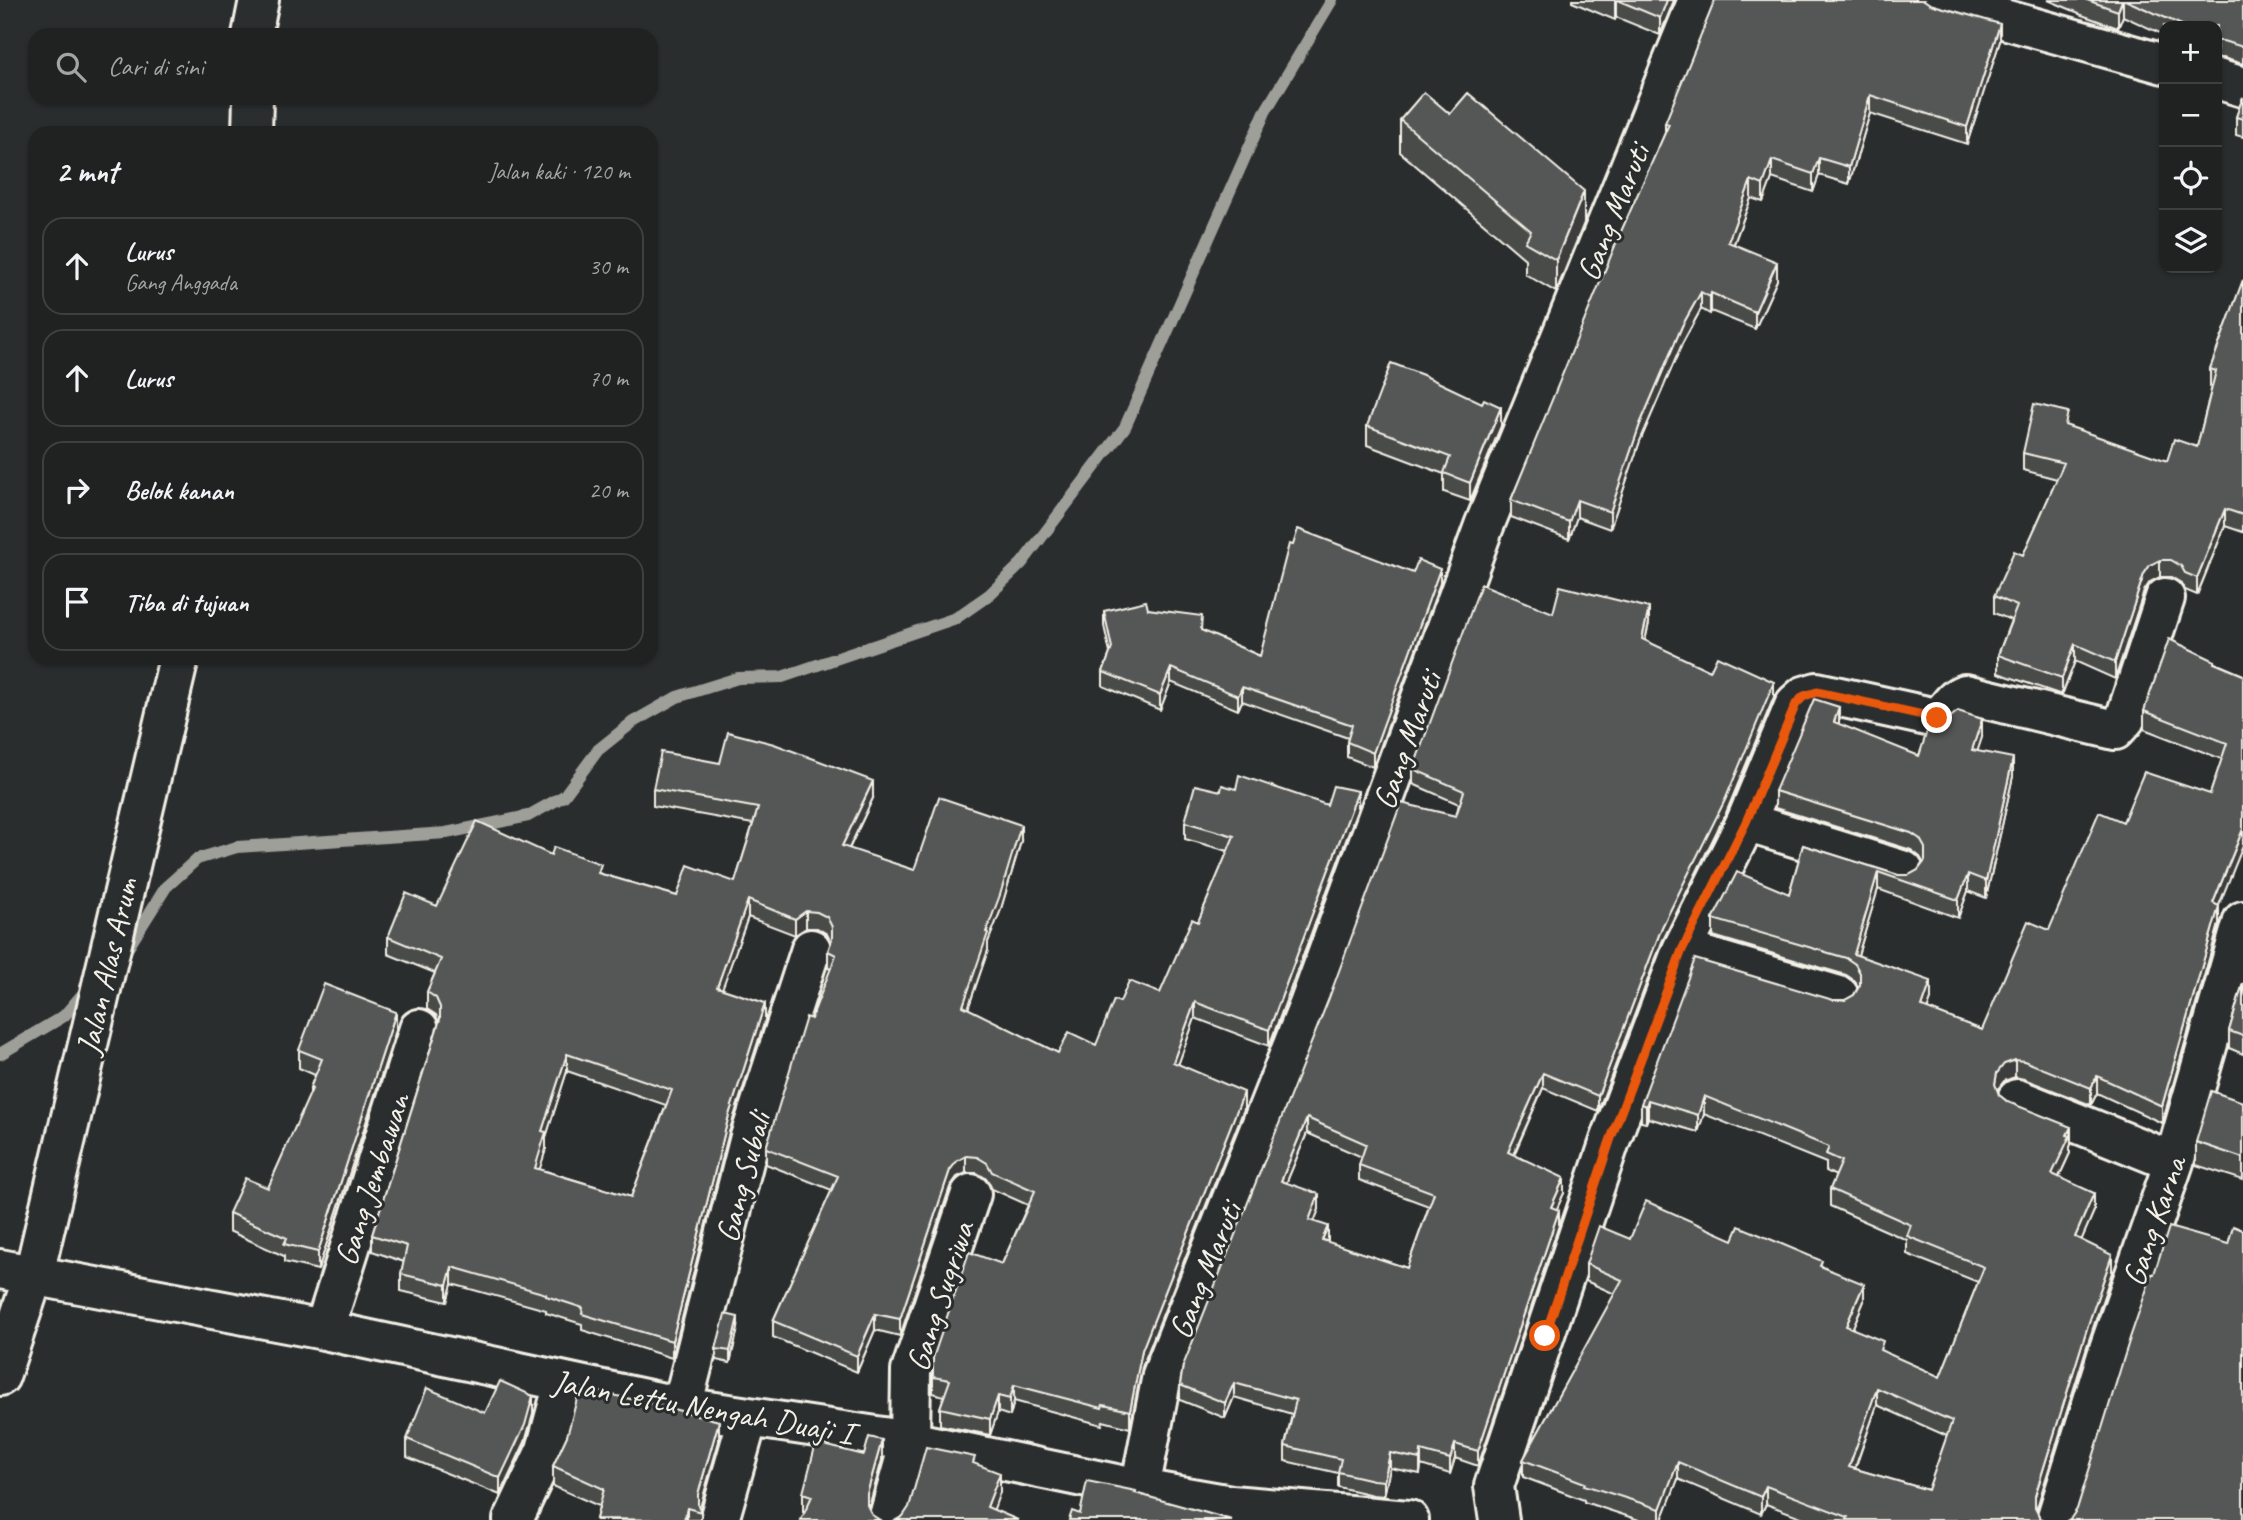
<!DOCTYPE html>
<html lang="id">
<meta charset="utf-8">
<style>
:root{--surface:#202222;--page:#2d2f2f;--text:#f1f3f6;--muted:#a2a4a5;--line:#3d3f40}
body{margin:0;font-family:Caveat,sans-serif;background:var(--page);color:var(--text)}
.controls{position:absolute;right:21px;top:21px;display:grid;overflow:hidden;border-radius:14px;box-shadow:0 2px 5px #0004}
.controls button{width:63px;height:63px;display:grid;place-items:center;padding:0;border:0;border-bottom:2px solid var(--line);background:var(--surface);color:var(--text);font:35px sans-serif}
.stop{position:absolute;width:21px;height:21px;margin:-16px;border:5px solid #ea580c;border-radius:50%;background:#fff}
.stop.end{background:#ea580c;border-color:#fff;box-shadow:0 2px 7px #0008}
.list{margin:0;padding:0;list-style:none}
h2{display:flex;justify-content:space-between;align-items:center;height:91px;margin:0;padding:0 28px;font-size:30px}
h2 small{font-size:23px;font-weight:400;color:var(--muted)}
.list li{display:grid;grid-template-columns:46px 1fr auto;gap:21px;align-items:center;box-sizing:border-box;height:98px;margin:0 14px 14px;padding:0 14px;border:2px solid var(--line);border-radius:21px}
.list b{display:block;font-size:26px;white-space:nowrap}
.list p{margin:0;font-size:23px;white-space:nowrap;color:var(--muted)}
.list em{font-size:23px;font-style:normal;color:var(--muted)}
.icon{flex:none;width:38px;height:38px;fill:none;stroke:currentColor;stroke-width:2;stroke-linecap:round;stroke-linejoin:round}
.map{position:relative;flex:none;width:2243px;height:1520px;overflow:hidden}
.search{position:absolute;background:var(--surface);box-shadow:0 2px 5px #0004;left:28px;top:28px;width:630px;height:77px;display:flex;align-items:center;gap:18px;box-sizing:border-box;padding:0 24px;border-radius:21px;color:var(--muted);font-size:26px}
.panel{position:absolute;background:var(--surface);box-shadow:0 2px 5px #0004;left:28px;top:126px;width:630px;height:539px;border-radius:21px}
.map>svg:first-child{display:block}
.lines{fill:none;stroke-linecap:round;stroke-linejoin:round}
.stream{stroke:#9f9f9a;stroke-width:12}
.minor-casing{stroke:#f4f1e8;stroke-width:44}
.minor{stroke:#2a2d2e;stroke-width:38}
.wall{fill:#494b4a;stroke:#f4f1e8;stroke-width:2;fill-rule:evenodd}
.shaded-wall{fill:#3c3d3c;stroke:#f4f1e8;stroke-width:2}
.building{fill:#555756;stroke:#f4f1e8;stroke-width:2;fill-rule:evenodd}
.route{stroke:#ea580c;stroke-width:9}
.labels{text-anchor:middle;stroke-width:6;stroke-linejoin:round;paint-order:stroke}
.street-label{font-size:33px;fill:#f4f1e8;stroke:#2a2d2e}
</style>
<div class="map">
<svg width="2243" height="1520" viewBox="0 0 2243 1520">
<rect width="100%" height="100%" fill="#2a2d2e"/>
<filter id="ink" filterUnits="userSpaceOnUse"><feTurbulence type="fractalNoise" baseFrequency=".0143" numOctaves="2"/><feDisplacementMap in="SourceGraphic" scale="14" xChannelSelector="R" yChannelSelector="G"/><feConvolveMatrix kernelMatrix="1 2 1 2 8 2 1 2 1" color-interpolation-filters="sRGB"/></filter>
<g filter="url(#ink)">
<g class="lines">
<path class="stream" d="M124,954L166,887L197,859L237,847L446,833L528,816L564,796L598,750L633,722L677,697L738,678L782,677L956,618L989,595L1022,563L1125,427L1265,112L1332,0
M0,1054L64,1016L88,988"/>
<g class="minor-casing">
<path id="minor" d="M1936,0L2164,64
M252,35L259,0
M2217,79L2243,87
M252,133L253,98
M1746,822L1904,871
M1682,950L1839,996
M2017,1099L2174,1162
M0,1269L324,1330L682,1407L910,1441L1140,1489L1231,1505L1409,1520
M324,1330L419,1029
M0,1376L34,1274L179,658
M682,1407L750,1137L811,949
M1140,1489L1162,1375L1309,1005L1484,526L1698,0
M513,1520L546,1450L564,1383
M719,1520L748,1418
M888,1520L910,1441L911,1371L971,1194
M1499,1520L1494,1486L1610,1141L1682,950L1746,822L1795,704L1804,696L1817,692L1936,718C1948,712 1951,698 1965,694L2115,730L2125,719L2165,598
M2056,1520L2109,1349L2174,1162L2243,921"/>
</g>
<use href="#minor" class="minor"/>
</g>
<path class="wall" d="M1572,0H1674L1660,35L1616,17L1615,20L1572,2Z
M2048,0H2243V64L2223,58H2217V26H2164V35L2123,16L2118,28L2079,14V13Z
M2000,41L1967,144L1870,113L1849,184L1819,175L1813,192L1772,178L1763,202L1751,198L1734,244L1777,280L1755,329L1711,311L1710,314L1701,309L1682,344L1640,441L1610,529L1577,517L1569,539L1511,517V500L1665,133V123Z
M2243,97V137L2236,135V117Z
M1450,114L1584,223L1556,292L1525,274V259L1400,152V120Z
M2243,280V532L2225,526L2197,595L2185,590L2181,583L2171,577H2160L2150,582L2144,591L2115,679L2075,661L2062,695L1998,673V655L2011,620L1994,613V596L2023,555L2057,479L2023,470V453L2068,427L2167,461L2197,447L2212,386H2210V369Z
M1367,426H1501L1470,501L1444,492V474L1367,445Z
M1413,573L1440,583L1373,767L1347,757V742L1348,738L1242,701L1238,710L1171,682L1160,710L1103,686V672L1110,653L1104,626V611L1148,609L1260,656Z
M1553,613L1649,623L1645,641L1710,671L1774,697L1726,813L1662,942L1598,1111L1543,1088L1514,1155L1564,1193L1556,1209L1559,1225L1478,1466L1455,1458L1450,1474L1421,1465L1420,1474L1390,1468L1384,1496L1373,1495L1338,1487V1473L1285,1461V1446L1292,1414L1234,1397L1225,1418L1180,1400V1385L1183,1366L1456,816L1459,804L1413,784V769ZM1307,1133L1362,1157L1359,1165V1180L1429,1206L1407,1268L1327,1242L1314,1221L1319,1209L1286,1183Z
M2215,663L2243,675L2219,906V924L2162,1123L2097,1093L2091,1105L2024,1079L2015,1077L2004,1081L1998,1090L1999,1095L2008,1102L2071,1144L2070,1147V1153L2059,1177L2094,1211L2081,1240L2112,1272L2088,1343L2036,1510L2040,1518L2044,1520H1809L1766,1504L1761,1514L1678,1479L1662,1520H1639L1584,1502V1500L1523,1477V1460L1615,1294L1586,1281V1264L1630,1239L1733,1240L1822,1266L1864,1301L1852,1329L1883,1352L1940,1377L1978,1282L1907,1254V1240L1830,1206V1189L1836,1176L1826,1171V1163L1704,1114L1698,1132L1648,1118L1646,1123L1641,1122V1104L1833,1000H1845L1854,995L1858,987L1855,981L1846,975L1713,936V919L1789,894L1803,845L1898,875H1909L1918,870L1923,862L1920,857L1911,850L1775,808V791L1839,725L1919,756L1982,737L1977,751L2013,776L1986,898L1968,891L1958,918L1878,889L1858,955L1931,999L1927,1009L1982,1030L2123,822L2210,794L2222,759L2144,729V711ZM1877,1405L1947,1436L1928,1490L1855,1469Z
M653,789L873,798L849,849L914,870L1021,841L1000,912L988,942V950L968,1009L1058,1053L1096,1045L1120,1002L1160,993L1198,922L1228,851L1185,839V822L1221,791L1236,789L1327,805L1358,808L1269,1046L1195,1018L1178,1065L1244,1109L1142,1367L1130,1428L1103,1421L1102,1425L1014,1401L1010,1416L998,1412L990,1435L940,1425V1408L944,1396L933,1393V1358L1002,1264L1028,1205L992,1189L987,1179L977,1173H966L957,1177L950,1187L900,1336L875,1330L857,1372L773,1337V1321L832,1190L766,1164V1148L811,1019L831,969L828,968V951L831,942L827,934L817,928H806L795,935L748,917L722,988L765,1020L729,1132L672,1358L582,1330V1324L546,1313V1310L452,1284L447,1302L401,1291V1274L404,1262L372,1251V1235L439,1022L436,1015L427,1009V992L435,973L388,954V937L437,906L551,855L601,874L677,896L735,882L753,824L653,806ZM567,1071L666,1105L631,1197L539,1169L546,1149V1137Z
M2243,983V1054L2229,1048V1031Z
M396,1030L318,1270L284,1262V1256L229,1231V1213L268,1188L310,1095V1088L315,1075L299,1068V1050Z
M2243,1102V1180L2196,1165V1142Z
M738,1328L730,1363L716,1360V1349Z
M485,1413L533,1414L525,1442L500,1495L407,1457V1439Z
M567,1436L719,1441L700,1509L701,1512V1520H596L599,1506L553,1486V1466Z
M864,1455L882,1460L869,1508L803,1512V1493Z"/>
<path class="shaded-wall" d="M1616,0V17L1615,20V2Z
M1667,0H1674L1660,35V18Z
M2123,0V16L2118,28V11Z
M2000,24V41L1967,144V127Z
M1870,95V113L1849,184V167Z
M1819,158V175L1813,192V174Z
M1772,160V178L1763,202V185Z
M1751,180V198L1728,259V242Z
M1584,191V223L1556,292V260Z
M1777,262V280L1755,329V312Z
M1701,292V309L1682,344L1640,441L1610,529V512L1640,424L1682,326Z
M1711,293V311L1710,314V297Z
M1501,407V426L1470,501V483Z
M1577,500V517L1569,539V522Z
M2225,509V526L2197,595V578Z
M2160,560V577L2150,582L2144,591L2115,679V662L2144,574L2150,565Z
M1440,569V583L1373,767V753Z
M1649,608V623L1642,654V639Z
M2075,644V661L2062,695V678Z
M1171,668V682L1160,710V695Z
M1774,682V697L1726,813L1662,942L1598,1111V1096L1662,927Z
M1242,687V701L1238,710V696Z
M1839,707V725L1834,722Z
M1982,719V737L1972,768V750Z
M2013,758V776L1986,898V881Z
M873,781V798L842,863V846Z
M1358,791V808L1269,1046V1030Z
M1021,825V841L1000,912L988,942V950L963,1023V1006Z
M2243,829V846L2213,920V903Z
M1878,872V889L1855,965L1854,954Z
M1968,874V891L1958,918V900Z
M748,900V917L717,1003V987Z
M2219,906V924L2162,1123V1106Z
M806,911V928L795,935V919Z
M1931,981V999L1922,1024V1007Z
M1195,1002V1018L1173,1079V1062Z
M765,1003V1020L729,1132L672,1358V1341L729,1115Z
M396,1012V1030L318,1270V1252Z
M567,1054V1071L546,1137V1149L535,1184V1168L542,1131Z
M2015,1060V1077L2004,1081L1997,1090L1995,1084L1997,1073L2004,1064Z
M1543,1073V1088L1508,1167V1152Z
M2097,1076V1093L2091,1105V1088Z
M1244,1092V1109L1142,1367L1130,1428V1411L1142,1350Z
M1704,1096V1114L1698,1132V1115Z
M1648,1100V1118L1646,1123V1106Z
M1307,1118V1133L1281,1196V1181Z
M2071,1127V1144L2070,1147V1153L2052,1192V1174Z
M966,1156V1173L957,1177L950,1187L900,1336V1319L950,1170L957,1161Z
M1564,1178V1193L1551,1222V1207Z
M2094,1193V1211L2075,1255V1237Z
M1319,1194V1209L1309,1235V1220Z
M1559,1210V1225L1478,1466V1451Z
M1328,1226V1241L1322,1240Z
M2112,1255V1272L2088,1343L2035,1514V1496L2088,1325Z
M452,1267V1284L447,1302V1285Z
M1864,1284V1301L1846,1344V1326Z
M875,1314V1330L857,1372V1356Z
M738,1317V1328L730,1363V1351Z
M1234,1383V1397L1225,1418V1403Z
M1014,1385V1401L1010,1416V1399Z
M1877,1388V1405L1849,1485V1467Z
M533,1396V1414L525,1442L500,1495V1478Z
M998,1396V1412L990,1435V1419Z
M719,1421V1441L699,1511H698V1494Z
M882,1440V1460L867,1514V1494Z
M1455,1444V1458L1450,1474V1459Z
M1421,1451V1465L1420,1474V1459Z
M1390,1453V1468L1384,1496V1481Z
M1678,1462V1479L1662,1520H1660V1509Z
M1000,1473V1492L990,1520L987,1507Z
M1766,1486V1504L1761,1514V1497Z
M687,1508V1520H684Z"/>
<path class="building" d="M1617,0H1667L1660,18Z
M1715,0H1924L1930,4L2000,24L1967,127L1870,95L1849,167L1819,158L1813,174L1772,160L1763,185L1751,180L1728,242L1777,262L1755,312L1711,293L1710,297L1701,292L1682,326L1640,424L1610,512L1577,500L1569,522L1511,500L1619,236L1669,124L1665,123Z
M2087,0H2122L2118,11Z
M2125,0H2243V47L2223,41H2217V26H2184Z
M1424,92L1450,114L1468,93L1584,191L1556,260L1525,242L1531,231L1400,120Z
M2243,97V119L2236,117Z
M2243,280V515L2225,509L2197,578L2185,573L2181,566L2171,560H2160L2150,565L2144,574L2115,662L2075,644L2062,678L1998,655L2017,606L1994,596L2014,551L2023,555L2064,463L2023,453L2034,404L2068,412L2065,425L2167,461L2174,439L2197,447L2216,371L2210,369Z
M1391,363L1423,375L1482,403L1484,399L1501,407L1470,483L1444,473L1450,457L1367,426Z
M1298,529L1413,573L1418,560L1440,569L1373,753L1347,742L1352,725L1242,687L1238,696L1171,668L1160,695L1103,672L1112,648L1104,611L1146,601L1148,609L1202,616L1201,630L1260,656L1289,544L1293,545Z
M1481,584L1553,613L1560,586L1649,608L1642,639L1710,671L1717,656L1774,682L1726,798L1662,927L1598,1096L1543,1073L1508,1152L1564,1178L1551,1207L1559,1210L1478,1451L1455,1444L1450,1459L1421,1451L1420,1459L1390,1453L1384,1481L1373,1480L1338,1472L1341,1459L1285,1446L1296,1400L1234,1383L1225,1403L1180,1385L1183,1366L1329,998L1401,803L1456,816L1464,791L1413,769ZM1307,1118L1366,1144L1359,1165L1434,1193L1407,1268L1322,1240L1328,1226L1309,1220L1319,1194L1281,1181Z
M2169,639L2215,661L2214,663L2243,675V829L2213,903L2219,906L2162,1106L2097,1076L2091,1088L2024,1061L2015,1060L2004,1064L1997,1073L1995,1084L1999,1095L2008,1102L2071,1127L2067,1135L2070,1136L2052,1174L2094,1193L2075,1237L2112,1255L2088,1325L2035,1496V1508L2040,1518L2044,1520H1847L1848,1517L1766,1486L1761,1497L1678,1462L1660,1509L1584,1485L1585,1483L1523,1460L1622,1280L1586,1264L1599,1226L1630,1239L1646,1201L1733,1240L1739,1226L1822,1261L1820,1266L1864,1284L1846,1326L1883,1341L1880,1350L1940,1377L1984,1267L1907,1236L1911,1225L1830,1189L1842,1161L1826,1154L1829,1147L1704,1096L1698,1115L1648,1100L1646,1106L1641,1104L1695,959L1833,1000H1845L1854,995L1860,985V973L1855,964L1846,958L1713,919L1737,872L1789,894L1803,845L1898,875H1909L1918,870L1925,861V848L1920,839L1911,833L1775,791L1814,699L1839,707L1834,722L1919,756L1930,722L1948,719L1958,711L1982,719L1972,750L2013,758L1986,881L1968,874L1958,900L1878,872L1854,954L1931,981L1922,1007L1982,1030L2028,921L2049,930L2099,812L2123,822L2144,772L2210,794L2227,743L2144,711ZM1877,1388L1952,1421L1928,1490L1849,1467Z
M728,732L774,744L873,781L842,846L914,870L939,797L1021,825L1000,895L986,932L988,933L963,1006L1058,1053L1069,1032L1096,1045L1114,1000L1120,1002L1129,981L1160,993L1192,919L1198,922L1234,836L1185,822L1195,785L1221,791L1222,785L1236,789L1239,775L1327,805L1333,786L1358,791L1269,1030L1195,1002L1173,1062L1244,1092L1142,1350L1130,1411L1103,1405L1102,1408L1014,1385L1010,1399L998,1396L990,1419L940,1408L950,1380L933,1377V1358L969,1252L1002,1264L1035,1191L992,1172L987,1163L977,1157L966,1156L957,1161L950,1170L900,1319L875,1314L857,1356L773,1321L838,1176L766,1148L806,1017L811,1019L836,955L828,951L832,939V927L827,917L817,912L806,911L795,919L748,900L717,987L765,1003L729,1115L672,1341L582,1314L583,1308L546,1296V1294L452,1267L447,1285L401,1274L407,1246L372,1235L440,1019V1007L436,998L427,992L441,959L388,937L406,893L437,906L477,821L551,855L554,847L601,864L598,873L677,896L688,865L735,882L758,808L653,789L661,752L720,763ZM567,1054L672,1090L631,1197L535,1168L546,1132L542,1131Z
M2243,983V1036L2229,1031Z
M324,984L396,1012L318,1252L284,1244L287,1238L229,1213L245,1178L268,1188L312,1089L310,1088L322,1059L299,1050Z
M2211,1091L2243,1102V1158L2196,1142Z
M2233,1226L2243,1230V1520H2068L2071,1518L2077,1509L2130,1338L2152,1274H2154L2169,1227L2228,1244Z
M725,1314L738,1317L730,1351L716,1349Z
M500,1381L533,1396L525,1425L500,1478L407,1439L427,1388L485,1413Z
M580,1388L654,1404L719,1421L698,1494V1505L701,1512L687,1508L684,1520L596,1519L604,1489L553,1466L567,1436Z
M869,1437L882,1440L867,1494V1505L872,1515L880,1520H801L812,1496L803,1493L816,1443L864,1455Z
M926,1447L975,1457L973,1463L1000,1473L987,1507L1018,1520H896L903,1516L909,1507Z
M1087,1481L1136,1491L1135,1493L1232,1520H1069L1072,1511L1080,1514Z"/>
</g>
<g class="lines" filter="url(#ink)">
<path class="route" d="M1545,1336L1610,1141L1682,950L1746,822L1796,704L1804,696L1817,692L1937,718"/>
</g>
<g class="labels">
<g class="street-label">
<text transform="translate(1612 212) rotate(-68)" y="12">Gang Maruti</text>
<text transform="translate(1406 740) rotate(-70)" y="12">Gang Maruti</text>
<text transform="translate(106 966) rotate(-77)" y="12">Jalan Alas Arum</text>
<text transform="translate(742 1177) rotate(-75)" y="12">Gang Subali</text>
<text transform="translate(371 1179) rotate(-72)" y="12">Gang Jembawan</text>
<text transform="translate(2153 1221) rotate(-71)" y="12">Gang Karna</text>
<text transform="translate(1204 1270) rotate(-68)" y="12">Gang Maruti</text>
<text transform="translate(939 1296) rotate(-72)" y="12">Gang Sugriwa</text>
<text transform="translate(703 1406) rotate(10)" y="12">Jalan Lettu Nengah Duaji I</text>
</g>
</g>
</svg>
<div class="controls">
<button>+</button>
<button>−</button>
<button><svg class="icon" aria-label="locate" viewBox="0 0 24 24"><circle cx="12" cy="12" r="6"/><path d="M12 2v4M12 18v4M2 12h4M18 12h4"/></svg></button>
<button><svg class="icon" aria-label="layers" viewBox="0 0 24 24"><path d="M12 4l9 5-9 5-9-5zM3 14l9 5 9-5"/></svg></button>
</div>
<div class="stop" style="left:1545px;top:1336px"></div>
<div class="stop end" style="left:1937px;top:718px"></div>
<div class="search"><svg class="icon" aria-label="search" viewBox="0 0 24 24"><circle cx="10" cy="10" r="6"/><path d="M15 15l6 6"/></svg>Cari di sini</div>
<section class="panel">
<h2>2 mnt<small>Jalan kaki · 120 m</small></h2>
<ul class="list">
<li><svg class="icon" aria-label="ahead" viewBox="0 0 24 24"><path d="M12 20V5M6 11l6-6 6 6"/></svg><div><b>Lurus</b><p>Gang Anggada</p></div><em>30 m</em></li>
<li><svg class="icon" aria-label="ahead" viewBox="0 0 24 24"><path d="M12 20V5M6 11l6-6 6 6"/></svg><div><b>Lurus</b></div><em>70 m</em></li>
<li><svg class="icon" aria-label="right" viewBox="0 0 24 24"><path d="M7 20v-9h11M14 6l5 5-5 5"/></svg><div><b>Belok kanan</b></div><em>20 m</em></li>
<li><svg class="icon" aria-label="arrive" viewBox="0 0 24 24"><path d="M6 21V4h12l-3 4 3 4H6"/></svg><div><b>Tiba di tujuan</b></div></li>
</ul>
</section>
</div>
